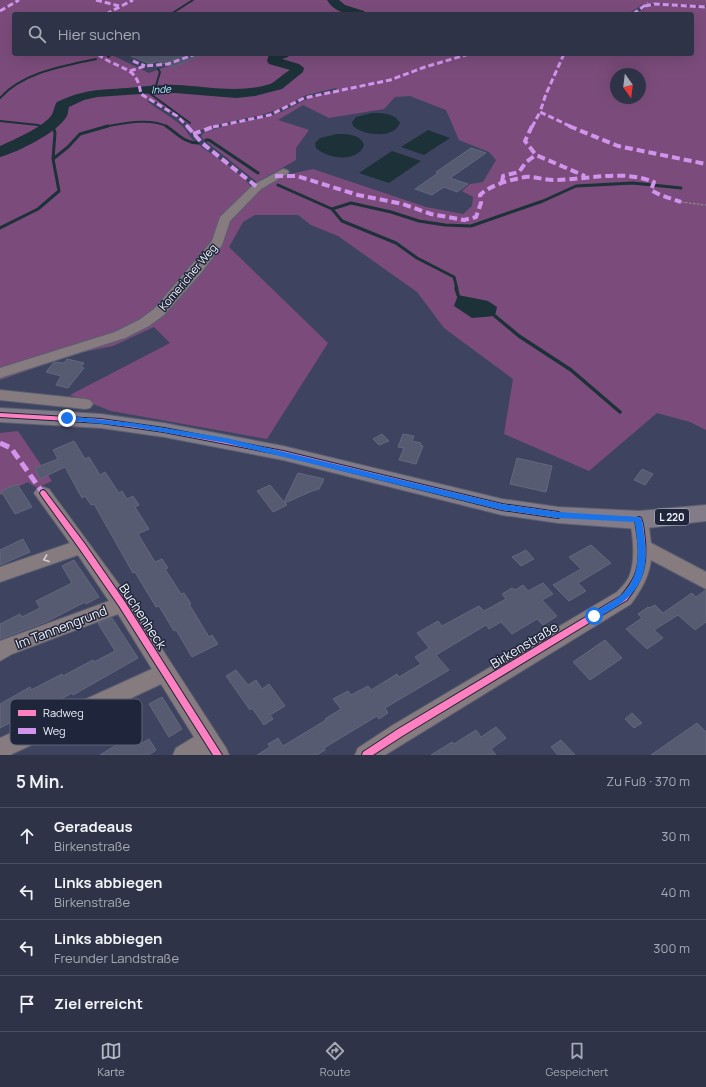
<!DOCTYPE html>
<html lang="de">
<meta charset="utf-8">
<style>
:root{--surface:#2e3347;--page:#3a3f52;--text:#f1f3f6;--muted:#a7aab4;--line:#494e60;--accent:#b4b7c4}
body{margin:0;font-family:Manrope,sans-serif;background:var(--page);color:var(--text)}
.compass{position:absolute;left:610px;top:68px;width:36px;height:36px;border-radius:50%;background:var(--surface);box-shadow:0 4px 16px #0002;rotate:166deg}
.stop{position:absolute;width:12px;height:12px;margin:-9px;border:3px solid #1a73e8;border-radius:50%;background:#fff}
.stop.end{background:#1a73e8;border-color:#fff;box-shadow:0 1px 4px #0008}
.list{margin:0;padding:0;list-style:none}
h2{display:flex;justify-content:space-between;align-items:center;height:52px;margin:0;padding:0 16px;font-size:17px}
h2 small{font-size:13px;font-weight:400;color:var(--muted)}
.list li{display:grid;grid-template-columns:26px 1fr auto;gap:12px;align-items:center;box-sizing:border-box;height:56px;padding:0 16px;border-top:1px solid var(--line)}
.list b{display:block;font-size:15px;white-space:nowrap}
.list p{margin:0;font-size:13px;white-space:nowrap;color:var(--muted)}
.list em{font-size:13px;font-style:normal;color:var(--muted)}
.icon{flex:none;width:22px;height:22px;fill:none;stroke:currentColor;stroke-width:2;stroke-linecap:round;stroke-linejoin:round}
.map{position:relative;flex:none;width:706px;height:755px;overflow:hidden}
.search{position:absolute;background:var(--surface);box-shadow:0 4px 16px #0002;left:12px;right:12px;top:12px;height:44px;display:flex;align-items:center;gap:10px;box-sizing:border-box;padding:0 14px;border-radius:4px;color:var(--muted);font-size:15px}
.sheet{height:276px;background:var(--surface)}
nav{display:flex;justify-content:space-around;align-items:center;box-sizing:border-box;height:56px;border-top:1px solid var(--line);background:var(--surface);font-size:11px;color:var(--muted)}
nav a{display:grid;justify-items:center;gap:2px}
nav .on{color:var(--accent)}
.map>svg:first-child{display:block}
.green{fill:#7b4c7b;fill-rule:evenodd}
.water{fill:#1d3138}
.lines{fill:none;stroke-linecap:round;stroke-linejoin:round}
.stream-far2{stroke:#1d3138;stroke-width:2}
.stream-far1{stroke:#1d3138;stroke-width:3}
.stream{stroke:#1d3138;stroke-width:3.5}
.river{fill:#1d3138;fill-rule:evenodd}
.building{fill:#565b72;stroke:#62687e}
.minor-casing{stroke:#5a5e72;stroke-width:2}
.major-casing{stroke:#5a5e72;stroke-width:2}
.path{stroke:#8a8389;stroke-width:1.5;stroke-dasharray:2.5 1.5;stroke-linecap:butt}
.minor{fill:#867b7f;fill-rule:evenodd}
.major{fill:#817c88;fill-rule:evenodd}
.quiet-far2{stroke:#d193ec;stroke-width:3;stroke-dasharray:6 3;stroke-linecap:butt}
.quiet-far1{stroke:#d193ec;stroke-width:4;stroke-dasharray:8 4;stroke-linecap:butt}
.quiet{stroke:#d193ec;stroke-width:5;stroke-dasharray:10 5;stroke-linecap:butt}
.cycleway-casing{stroke:#1f253b;stroke-width:2}
.cycleway{fill:#ff80c0;fill-rule:evenodd}
.oneway{stroke:#d2d0d6}
.route{fill:#1a73e8}
.labels{text-anchor:middle;stroke-width:3;stroke-linejoin:round;paint-order:stroke}
.far-water-label{font-size:10px;font-style:italic;fill:#adf0fe;stroke:#1f253b}
.shield{fill:#1f253b;stroke:#b3b7c1;stroke-width:1}
.shield-label{font-size:10px;font-weight:bold;fill:#f3f5fb}
.street-label{font-size:11px;fill:#f3f5fb;stroke:#1f253b}
.near-street-label{font-size:13px;fill:#f3f5fb;stroke:#1f253b}
.key{fill:#1f253b;stroke:#5f6375;stroke-width:1}
.key-label{font-size:11px;fill:#f3f5fb}
</style>
<div class="map">
<svg width="706" height="755" viewBox="0 0 706 755">
<rect width="100%" height="100%" fill="#3e445f"/>
<path class="green" d="M0,0H706V6L643,4L628,14H14V54H115L112,55L149,73L200,54H692V14H635L648,6L656,5L706,7V430L690,422L657,413L589,471L504,434L513,379L444,328L417,292L338,236L311,225L298,215H255L243,222L229,247L328,343L267,439L111,411L70,395L170,343L154,327L113,346L55,358L32,369L0,380ZM616,74H640V98H616ZM336,88L338,90L311,97L284,111L270,116L231,124L203,133L201,137L257,182L296,160V148L309,130L278,120L303,105L329,118L384,109L395,97L410,96L446,110L459,140L489,152L496,160L483,182L470,184L462,191L473,197L472,206L463,214L426,207L313,169L277,177L263,187L252,188C236,166 213,157 194,141C189,137 187,130 182,126C171,116 158,110 147,101L152,99L185,121L195,132L220,124L261,115L287,106L303,96Z
M18,431L52,481L37,488L28,482L0,495V433Z"/>
<path class="water" d="M372,113C382,113 395,113 400,123C393,140 363,135 353,126L352,122L356,117Z
M428,130L450,138L424,155L401,147Z
M337,134C347,134 361,134 364,145C358,163 327,159 316,148L315,143L320,138Z
M392,151L421,161L389,183L359,173Z
M458,295L488,301L497,307L495,316L472,318L454,306Z"/>
<g class="lines">
<path class="stream-far2" d="M171,14L193,0
M108,57L112,54
M155,89L160,72L158,69
M145,90L190,123
M0,98C23,72 64,66 96,59
M0,121L38,125L41,127
M52,124L53,127
M103,127C122,124 150,117 168,127"/>
<path class="stream-far1" d="M40,126L42,128
M166,126C177,133 184,143 198,143
M206,140H209L258,173
M53,159L68,147L80,134L108,126
M278,185L332,209L342,221L396,243L417,258L454,277L457,289
M332,209L351,203L391,212L419,221L445,225L471,226L543,201L576,186L633,183L681,188
M0,228L38,209L59,191L53,159L55,133L53,126"/>
<path class="stream" d="M456,288L458,295
M495,316L519,336L571,370L620,412"/>
<path class="river" d="M327,0H339L345,5L364,11L366,14C351,14 336,15 327,0Z
M269,54H290L288,57L282,59L299,64L304,68L303,72L282,89L255,96L236,98L175,93H155L97,97L84,100L69,107C68,110 68,114 67,116C57,133 18,152 0,157V146C15,139 40,129 51,116C54,112 54,106 57,102C85,89 98,90 127,88C144,87 160,84 176,85C207,86 239,94 270,84C275,82 284,73 290,70L269,64L267,61Z"/>
</g>
<path class="building" d="M126,54H204L173,67L157,61L150,64Z
M471,148L486,153L450,178L468,184L457,192L444,187L432,195L415,189L438,173L436,172Z
M67,359L84,363L81,367L84,368L68,388L56,385L61,376L46,372L54,362L64,363Z
M382,434L389,441L379,445L373,439Z
M403,434L414,436L412,441L421,443L420,445L423,446L416,464L399,460L404,448L398,447Z
M74,441L85,459L89,457L100,475L105,472L119,493L122,491L127,499L133,496L139,505L135,507L149,529L138,534L155,562L162,559L168,568L165,569L181,594L184,593L191,604H189L209,637L212,635L218,644L192,657L176,630L174,631L159,606L156,607L135,572L133,573L94,504L91,505L85,496L82,498L65,467L40,479L35,468L58,459L53,450Z
M517,458L552,466L546,492L510,484Z
M642,469L653,474L645,485L634,480Z
M298,473L324,479L319,489L312,491L285,503L287,505L273,512L257,491L270,485L284,502Z
M17,484L32,507L15,514L1,491Z
M23,539L30,552L0,565V550Z
M591,545L611,563L578,583L586,591L569,601L553,585L581,569L569,557Z
M526,550L534,559L521,566L512,557Z
M74,560L99,597L86,604L85,602L46,622L0,639V624L20,614L22,617L40,608L36,601L72,583L62,566Z
M543,583L553,594L542,600L557,616L543,625L537,619L512,634L501,622L489,629L486,625L436,655L449,670L385,708L388,713L379,719L377,716L324,748L325,750L317,755H257L270,747L268,744L278,738L283,746L326,720L325,719L341,709L333,699L348,691L351,695L368,686L371,690L397,674L399,677L421,664L415,657L429,648L417,633L438,621L442,626L479,606L484,611L506,599L502,594L512,588L515,590L523,585L528,591Z
M706,590V622L695,630L678,615L654,630L663,638L647,649L626,629L642,618L638,614L648,607L649,608L655,605L663,613L692,593L696,597Z
M112,618L138,658L73,695L72,693L41,710L40,707L0,728V704L30,687L31,690L62,674L63,676L93,660L94,662L115,651L98,623Z
M605,640L622,658L590,680L573,662Z
M236,670L248,685L256,680L262,689L269,684L285,706L270,715L273,719L264,725L252,708L250,710L226,676Z
M162,697L182,729L169,737L149,704Z
M632,713L642,723L634,728L625,719Z
M697,723L706,732V755H651Z
M496,727L506,738L491,749L496,755H431L452,742L454,744L476,730L481,737Z
M136,733L142,743L149,739L156,750L149,755H100Z
M561,740L575,755H558L551,747Z"/>
<g class="lines">
<g class="minor-casing">
<path id="minor" d="M283,169L287,170L289,172L287,174L261,189L230,221L222,245L201,273L164,315L149,326L125,338L0,378V368L115,332L139,320L154,309L212,241L220,217L253,185Z
M0,390L85,399L90,400L93,404L90,408L85,409L0,400Z
M43,487L49,489L129,598L226,748L229,755H173L176,748L194,737L161,684L10,755H0V738L152,669L118,614L12,654L0,661V641L109,601L78,555L0,582V567L70,543L34,493L37,489Z
M639,513L645,515L648,520L651,543L706,572V589L651,560C649,577 641,590 631,604L385,755H355L358,748L393,725L617,592C621,588 626,583 629,577C636,560 633,538 630,520L633,515Z"/>
</g>
<g class="major-casing">
<path id="major" d="M0,408L101,414L164,423L283,446L502,499L558,507L639,511L706,505V521L639,529L558,523L502,515L283,460L164,437L101,428L0,422Z"/>
</g>
<path class="path" d="M681,202L706,205"/>
<use href="#minor" class="minor"/>
<use href="#major" class="major"/>
<path class="quiet-far2" d="M96,0L119,6
M645,6L654,4L706,7
M0,11L19,0
M106,14L133,0
M633,14L648,3
M98,54C108,64 130,67 136,78C139,83 140,89 141,94L177,116L188,127
M564,54L546,94L540,112L572,127
M133,61L145,66
M130,71L145,66L168,64L196,54
M213,127L270,115L304,98L390,80L425,67L469,54
M532,127L540,112"/>
<path class="quiet-far1" d="M187,126L202,143L257,187
M532,126L525,141L536,155L585,176
M569,126L618,146L706,164
M193,134L216,126
M275,176H297L358,195L403,204L431,214L464,220L476,217L481,203L480,195C492,184 510,180 525,177C535,176 543,180 553,180C586,180 623,169 654,182L651,190L660,195L681,202
M502,182L503,176L519,172L526,162L536,155"/>
<path class="quiet" d="M0,443L11,448L43,493"/>
<g class="cycleway-casing">
<path id="cycleway" d="M0,413L101,419L164,428L283,451L502,504L558,512L560,513L561,515L560,517L558,518L502,510L283,455L164,432L101,423L0,417Z
M43,490L45,491L85,544L125,602L222,755H213L119,606L79,548L41,495L40,493L41,491Z
M639,517L641,518C644,525 644,533 645,540C647,566 643,579 627,600L404,735L373,755H362L363,752L398,729L621,596C626,590 631,584 634,577C642,560 638,538 635,520L637,518Z"/>
</g>
<use href="#cycleway" class="cycleway"/>
</g>
<defs><path id="oneway-chevron" d="M-2-3.5L2.5 0L-2 3.5" fill="none" stroke-width="1.6" stroke-linecap="round" stroke-linejoin="round"/></defs>
<use class="oneway" href="#oneway-chevron" transform="translate(46 559) rotate(160)"/>
<path class="route" d="M67,416L133,423L226,438L502,504L558,512L639,517L642,520C648,560 651,585 613,609C606,612 600,617 594,620L590,616L591,614C600,608 611,603 620,596C643,578 638,547 635,522L558,518L502,510L226,443L133,427L65,420V417Z"/>
<g class="labels">
<g class="far-water-label">
<text transform="translate(161 89) rotate(-3)" y="4">Inde</text>
</g>
<rect class="shield" x="655" y="509" width="34" height="16" rx="3"/>
<g class="shield-label">
<text x="672" y="521">L 220</text>
</g>
<g class="street-label">
<text transform="translate(188 277) rotate(-50)" y="4">Komericher Weg</text>
</g>
<g class="near-street-label">
<text transform="translate(143 616) rotate(57)" y="5">Buchenheck</text>
<text transform="translate(61 627) rotate(-21)" y="5">Im Tannengrund</text>
<text transform="translate(524 645) rotate(-31)" y="5">Birkenstraße</text>
</g>
</g>
<rect x="10" y="699" width="132" height="46" rx="6" class="key"/>
<rect x="18" y="710" width="18" height="6" fill="#ff80c0"/>
<rect x="18" y="728" width="18" height="6" fill="#d193ec"/>
<g class="key-label">
<text x="43" y="717">Radweg</text>
<text x="43" y="735">Weg</text>
</g>
</svg>
<svg class="compass" viewBox="-18 -18 36 36"><path d="M0-13l5 13h-10z" fill="#e53935"/><path d="M0 13l5-13h-10z" fill="#a7aab4"/></svg>
<div class="stop" style="left:594px;top:616px"></div>
<div class="stop end" style="left:67px;top:418px"></div>
<div class="search"><svg class="icon" aria-label="search" viewBox="0 0 24 24"><circle cx="10" cy="10" r="6"/><path d="M15 15l6 6"/></svg>Hier suchen</div>
</div>
<section class="sheet">
<h2>5 Min.<small>Zu Fuß · 370 m</small></h2>
<ul class="list">
<li><svg class="icon" aria-label="ahead" viewBox="0 0 24 24"><path d="M12 20V5M6 11l6-6 6 6"/></svg><div><b>Geradeaus</b><p>Birkenstraße</p></div><em>30 m</em></li>
<li><svg class="icon" aria-label="left" viewBox="0 0 24 24"><path d="M17 20v-9H6M10 6l-5 5 5 5"/></svg><div><b>Links abbiegen</b><p>Birkenstraße</p></div><em>40 m</em></li>
<li><svg class="icon" aria-label="left" viewBox="0 0 24 24"><path d="M17 20v-9H6M10 6l-5 5 5 5"/></svg><div><b>Links abbiegen</b><p>Freunder Landstraße</p></div><em>300 m</em></li>
<li><svg class="icon" aria-label="arrive" viewBox="0 0 24 24"><path d="M6 21V4h12l-3 4 3 4H6"/></svg><div><b>Ziel erreicht</b></div></li>
</ul>
</section>
<nav>
<a class="on"><svg class="icon" aria-label="map" viewBox="0 0 24 24"><path d="M3 6l6-2 6 2 6-2v14l-6 2-6-2-6 2zM9 4v14M15 6v14"/></svg>Karte</a>
<a><svg class="icon" aria-label="directions" viewBox="0 0 24 24"><path d="M12 3l9 9-9 9-9-9zM9 14v-3h6M13 9l2 2-2 2"/></svg>Route</a>
<a><svg class="icon" aria-label="saved" viewBox="0 0 24 24"><path d="M7 4h10v16l-5-4-5 4z"/></svg>Gespeichert</a>
</nav>
